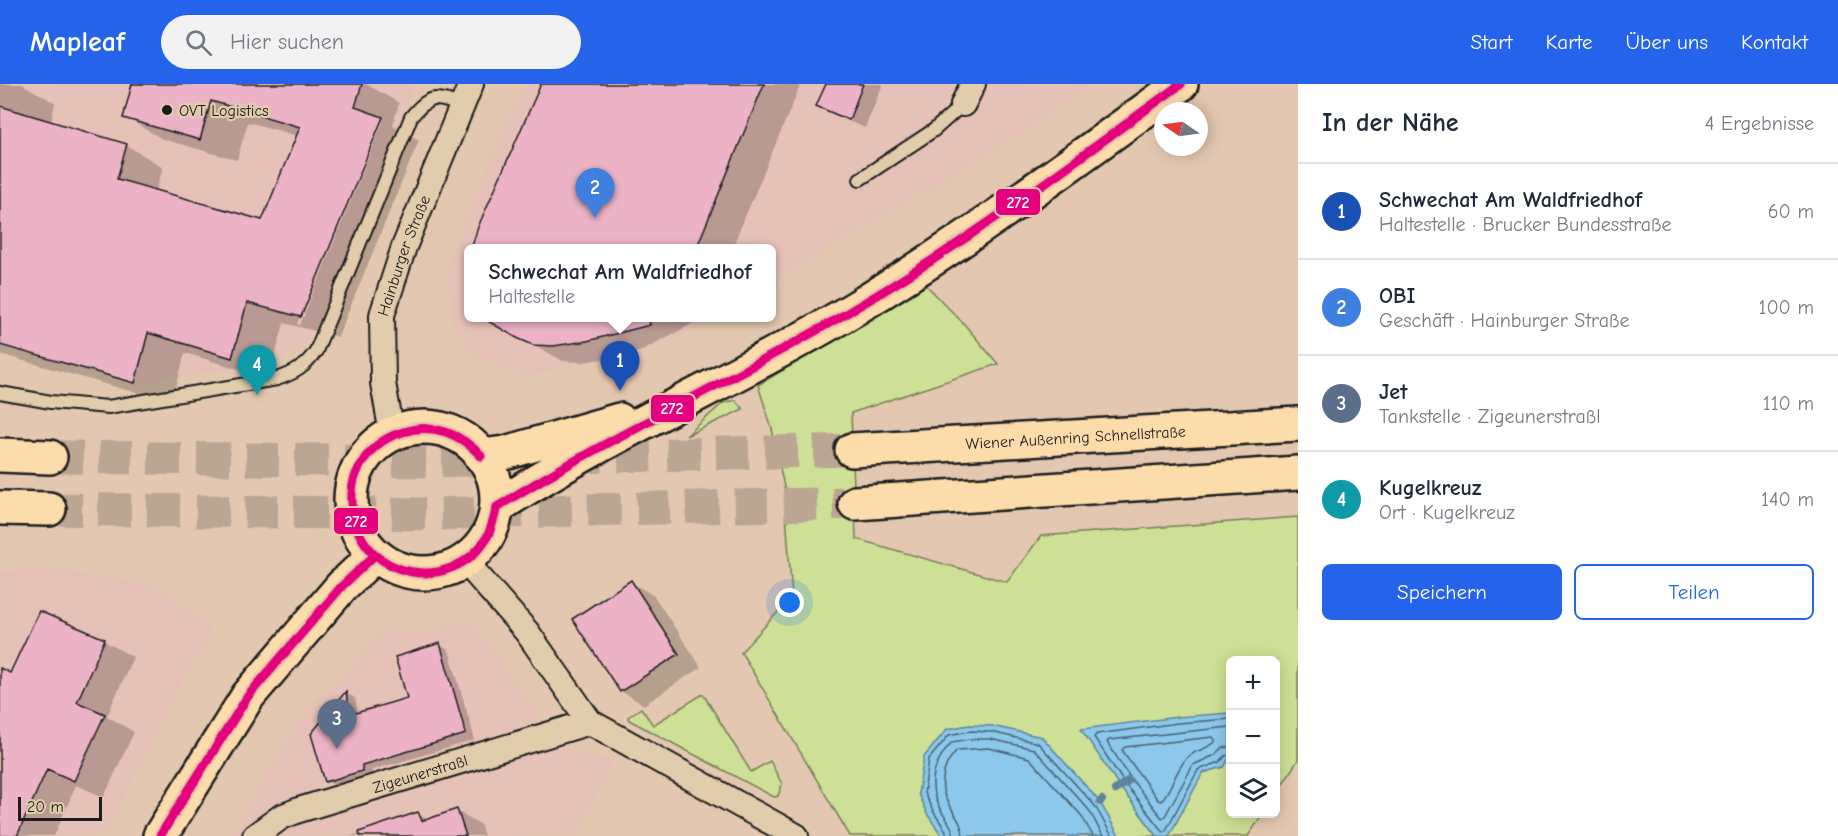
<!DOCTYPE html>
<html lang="de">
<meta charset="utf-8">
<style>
:root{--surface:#fff;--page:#f2f2f3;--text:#1f2937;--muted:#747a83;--line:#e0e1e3;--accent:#2563eb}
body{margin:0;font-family:"Comic Neue",sans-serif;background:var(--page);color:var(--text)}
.controls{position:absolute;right:18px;bottom:18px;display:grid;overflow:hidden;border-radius:9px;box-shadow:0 3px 15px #0003}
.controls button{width:54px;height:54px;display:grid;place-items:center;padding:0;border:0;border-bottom:2px solid var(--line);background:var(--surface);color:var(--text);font:30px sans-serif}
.compass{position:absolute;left:1154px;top:18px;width:54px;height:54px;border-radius:50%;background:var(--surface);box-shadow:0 3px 15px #0003;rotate:283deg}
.scale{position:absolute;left:18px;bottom:15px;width:84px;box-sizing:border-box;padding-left:6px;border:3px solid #1c1c1c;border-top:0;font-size:16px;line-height:21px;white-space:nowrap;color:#1c1c1c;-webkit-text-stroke:4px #e1ccab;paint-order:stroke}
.you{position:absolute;left:790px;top:519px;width:21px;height:21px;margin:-15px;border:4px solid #fff;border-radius:50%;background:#1a73e8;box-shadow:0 0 0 9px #1a73e833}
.badge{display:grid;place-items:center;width:39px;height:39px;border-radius:50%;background:var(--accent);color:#fff;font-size:20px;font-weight:700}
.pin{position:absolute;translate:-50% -50px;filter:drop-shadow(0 2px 3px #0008)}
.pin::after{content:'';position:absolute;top:32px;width:21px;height:18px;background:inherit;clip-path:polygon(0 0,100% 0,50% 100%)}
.popup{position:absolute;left:464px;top:160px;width:312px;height:78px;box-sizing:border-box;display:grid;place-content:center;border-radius:9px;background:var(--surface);filter:drop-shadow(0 2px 4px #0005);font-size:20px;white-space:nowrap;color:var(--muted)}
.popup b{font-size:22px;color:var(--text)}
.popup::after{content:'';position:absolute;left:50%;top:100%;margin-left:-12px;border:12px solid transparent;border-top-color:var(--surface)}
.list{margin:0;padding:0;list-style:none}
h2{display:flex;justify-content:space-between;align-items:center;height:78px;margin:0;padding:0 24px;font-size:26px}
h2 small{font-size:20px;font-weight:400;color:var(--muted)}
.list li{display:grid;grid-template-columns:39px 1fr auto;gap:18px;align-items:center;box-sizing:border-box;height:96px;padding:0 24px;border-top:2px solid var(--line)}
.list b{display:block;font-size:22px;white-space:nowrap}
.list p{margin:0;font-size:20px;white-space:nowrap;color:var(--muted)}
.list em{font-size:20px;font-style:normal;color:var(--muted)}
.actions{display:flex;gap:12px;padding:18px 24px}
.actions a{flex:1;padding:14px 0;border:2px solid var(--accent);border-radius:9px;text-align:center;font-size:21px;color:var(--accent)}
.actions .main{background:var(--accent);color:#fff}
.icon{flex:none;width:33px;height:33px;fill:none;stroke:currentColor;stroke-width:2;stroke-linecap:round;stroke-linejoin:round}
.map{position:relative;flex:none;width:1298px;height:752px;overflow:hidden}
header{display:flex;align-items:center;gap:36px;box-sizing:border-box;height:84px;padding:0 30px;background:var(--accent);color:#fff}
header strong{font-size:28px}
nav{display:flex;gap:33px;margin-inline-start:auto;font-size:21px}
.search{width:420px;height:54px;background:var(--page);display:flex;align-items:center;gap:15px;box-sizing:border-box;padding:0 21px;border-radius:33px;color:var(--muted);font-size:22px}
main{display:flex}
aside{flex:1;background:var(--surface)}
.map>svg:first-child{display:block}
.built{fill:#e6c1b8}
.green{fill:#cde095;stroke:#747e58;stroke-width:1.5}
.water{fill:#8bc8eb;stroke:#5f8398;stroke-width:1.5}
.shadow{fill:#0003;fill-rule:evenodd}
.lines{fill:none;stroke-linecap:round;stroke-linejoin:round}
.shore{stroke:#48616f;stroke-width:1.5}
.stream{stroke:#5f8398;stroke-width:8}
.building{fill:#ecb3c7;stroke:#1c1c1c;stroke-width:1.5}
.highway-tunnel{stroke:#bba593;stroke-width:33;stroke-dasharray:33 16;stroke-linecap:butt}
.lane-casing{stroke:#1c1c1c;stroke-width:16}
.street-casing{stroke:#1c1c1c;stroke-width:28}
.primary-casing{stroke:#1c1c1c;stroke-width:38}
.highway-casing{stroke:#1c1c1c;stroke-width:38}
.lane{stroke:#e1ccab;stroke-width:12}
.street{stroke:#e1ccab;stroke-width:24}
.primary{stroke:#fddcac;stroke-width:33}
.highway{stroke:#fddcac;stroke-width:33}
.bus-1-casing{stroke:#e1ccab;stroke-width:14}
.bus-1{stroke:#e5007d;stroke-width:9}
.poi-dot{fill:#1c1c1c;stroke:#e1ccab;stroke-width:2}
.labels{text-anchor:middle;stroke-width:4.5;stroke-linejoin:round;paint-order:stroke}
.poi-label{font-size:16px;fill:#1c1c1c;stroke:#e1ccab;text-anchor:start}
.street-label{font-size:16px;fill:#1c1c1c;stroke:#e1ccab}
.line-badge{stroke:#e1ccab;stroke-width:2}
.badge-label{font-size:16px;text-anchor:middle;font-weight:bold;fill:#fff}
</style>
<header>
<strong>Mapleaf</strong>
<div class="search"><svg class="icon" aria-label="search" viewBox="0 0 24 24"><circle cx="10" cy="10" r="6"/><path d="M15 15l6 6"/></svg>Hier suchen</div>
<nav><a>Start</a><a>Karte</a><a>Über uns</a><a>Kontakt</a></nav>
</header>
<main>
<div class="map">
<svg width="1298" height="752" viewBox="0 0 1298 752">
<rect width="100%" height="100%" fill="#e3c7b1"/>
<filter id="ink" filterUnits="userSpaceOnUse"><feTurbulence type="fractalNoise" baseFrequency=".0167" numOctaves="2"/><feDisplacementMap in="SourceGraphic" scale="12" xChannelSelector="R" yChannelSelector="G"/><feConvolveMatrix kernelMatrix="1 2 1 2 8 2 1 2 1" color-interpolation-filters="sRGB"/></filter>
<g filter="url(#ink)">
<path class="built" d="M0,0H414L320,238L302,263L272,278L135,299L0,261Z
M524,0H1093L1019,51L772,198L771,164H468V234H711L671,257L525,293L475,271L452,238L447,185L463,142Z
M0,487L72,489L130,497L167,508L190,526L210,545L205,565L188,586L173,612L105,752H0Z
M470,535L561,664L612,677L576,752H232L302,632L386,546L430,549Z"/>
<path class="green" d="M926,201L964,240L998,280L851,329L856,455L1007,498L1041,452L1298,433V676L1276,710V576H1230V730H1263L1248,752H850L741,568L792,513L784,403L772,345L758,301Z
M735,316L743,325L686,352L723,319Z
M703,610L751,688L770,677L782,700L778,712L774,713L629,636L628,633L641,624L653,641Z"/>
<path class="water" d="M1230,629V673L1224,683L1203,689L1169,752H1157L1120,703L1081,645L1178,633Z
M969,641L992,642L1042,653L1100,718L1119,752H942L927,730L918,710L924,673L947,645Z"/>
<path class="shadow" d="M0,0H22L55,19L51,39L126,61L163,83L156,108L263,137L298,52L248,38L237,76L162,55L125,33L134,0H366L399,19L393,41L419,56L338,253L284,239L269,294L185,269L172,319L0,270ZM380,37H383L300,241L297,240Z
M543,0H801L732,164H473Z
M827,0H883L865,44L834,31L818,22Z
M492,234H700L690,241L638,268L617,273L583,278L563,277L499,241Z
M631,498L654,512L701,583L644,621L621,607L574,535Z
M104,557L133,573L107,632L134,648L104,713L76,701L54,752H0V586L11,591Z
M439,561L449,566L475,656L372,686V692L336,702L326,697L346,609L355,614L358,630L409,615Z
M457,727L480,740L484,752H350L418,730L429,736Z"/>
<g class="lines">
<path class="shore" d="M1230,635L1178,639L1097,650L1094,653L1125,700L1163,748L1166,746L1198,686L1220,678L1225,672L1230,671
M1230,643L1109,656L1107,658L1131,695L1162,734L1165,732L1193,681L1215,671L1223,664L1230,663
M1213,653L1216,657C1207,667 1193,665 1185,676C1175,689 1171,706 1161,717L1158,716L1122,666L1125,663Z
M946,752V747L933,727L924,709L929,675L949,651L970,647L991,648L1038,659L1095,722L1112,752
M954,752C953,742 946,735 941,727C926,702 933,678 952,658L970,655H990L1034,665L1089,726L1103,752
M963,752C962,730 939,720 943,695C944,683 949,675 957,666L989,664L1029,674L1081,731L1093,752"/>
<path class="stream" d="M1115,706L1129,696
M1100,718L1102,716"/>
</g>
<path class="building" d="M132,0H362L355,23L383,33L301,233L247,219L232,274L148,249L135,299L0,261V22L127,60L117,95L262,136L300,43L211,17L200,56L123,34Z
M541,0H764L696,165H471L478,143Z
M826,0H863L849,36L816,22Z
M483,234H649L650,241L587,257L553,262L533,261L517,254Z
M631,496L679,570L620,608L572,535Z
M39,527L105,555L77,618L105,630L74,697L47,685L17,752H0V584L10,589Z
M440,559L466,650L362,681V687L325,698L311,650L346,607L349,631L407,614L395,573Z
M457,725L466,752H360L359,748L418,728L422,737Z"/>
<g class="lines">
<path class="highway-tunnel" d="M50,373L428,377L511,375
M569,373L852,366
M49,425L428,430L855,419"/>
<g class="lane-casing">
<path id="lane" d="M860,95L934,46L963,20
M0,309L51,318L108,323L277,295C295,289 305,283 316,267L411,33C430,10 436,12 462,22"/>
</g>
<g class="street-casing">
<g id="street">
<path d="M963,20L973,0"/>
<path id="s1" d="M392,350L383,299L382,231L404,163L471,0"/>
<path d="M465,477L527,548L590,638L796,752"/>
<path id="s2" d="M255,752L281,733L299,726L590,638"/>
</g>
</g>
<g class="primary-casing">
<path id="primary" d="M351 416a73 73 0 1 1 146 0a73 73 0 1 1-146 0Z
M481,372L505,369L619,336
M497,423C609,349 733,297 849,228C964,159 1072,79 1181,0
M160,752L248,612L342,502L375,471"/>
</g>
<g class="highway-casing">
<g id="highway">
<path id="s3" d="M852,366L1298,340"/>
<path d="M0,371L50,373"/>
<path d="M855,419L1298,389"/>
<path d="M0,424L49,425"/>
</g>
</g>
<use href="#lane" class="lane"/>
<use href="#street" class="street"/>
<use href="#primary" class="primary"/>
<use href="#highway" class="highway"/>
<g class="bus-1-casing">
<path id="bus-1" d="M481,372C461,350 433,338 403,348C382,354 366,368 357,388C351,401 351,415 353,428C363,496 453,511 487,453C492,444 494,433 497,423
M497,423C610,352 732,297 847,229C964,161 1072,79 1181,0
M160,752L248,612L342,502L375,471"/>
</g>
<use href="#bus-1" class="bus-1"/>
</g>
</g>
<circle class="poi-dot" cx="167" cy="26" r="6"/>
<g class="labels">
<g class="poi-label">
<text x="179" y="32">OVT Logistics</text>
</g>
<g class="street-label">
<text dy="6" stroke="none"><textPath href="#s1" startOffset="183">Hainburger Straße</textPath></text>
<text dy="6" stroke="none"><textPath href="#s3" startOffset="224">Wiener Außenring Schnellstraße</textPath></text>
<text dy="6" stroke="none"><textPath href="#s2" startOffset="178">Zigeunerstraßl</textPath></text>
</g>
</g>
<g class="line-badge">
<rect x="995" y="104" width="46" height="28" rx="6" fill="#e5007d"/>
<rect x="650" y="310" width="45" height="29" rx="6" fill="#e5007d"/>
<rect x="333" y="423" width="46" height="28" rx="6" fill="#e5007d"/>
</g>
<g class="badge-label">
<text x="1018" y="124">272</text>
<text x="672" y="330">272</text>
<text x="356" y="443">272</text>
</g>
</svg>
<div class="controls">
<button>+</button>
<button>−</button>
<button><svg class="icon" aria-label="layers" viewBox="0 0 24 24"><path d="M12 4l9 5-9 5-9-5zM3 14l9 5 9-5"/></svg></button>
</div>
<svg class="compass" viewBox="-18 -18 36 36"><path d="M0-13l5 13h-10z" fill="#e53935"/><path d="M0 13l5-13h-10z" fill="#747a83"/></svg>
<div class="scale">20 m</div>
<div class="you"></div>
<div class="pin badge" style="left:620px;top:307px;background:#1a4fb4">1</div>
<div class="popup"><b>Schwechat Am Waldfriedhof</b>Haltestelle</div>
<div class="pin badge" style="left:595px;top:134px;background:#3f7fe0">2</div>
<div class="pin badge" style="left:337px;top:665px;background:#5c6f8a">3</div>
<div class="pin badge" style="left:257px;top:311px;background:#0f9aa8">4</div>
</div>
<aside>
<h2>In der Nähe<small>4 Ergebnisse</small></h2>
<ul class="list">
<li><span class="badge" style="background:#1a4fb4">1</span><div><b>Schwechat Am Waldfriedhof</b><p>Haltestelle · Brucker Bundesstraße</p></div><em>60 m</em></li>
<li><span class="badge" style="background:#3f7fe0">2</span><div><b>OBI</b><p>Geschäft · Hainburger Straße</p></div><em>100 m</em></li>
<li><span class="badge" style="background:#5c6f8a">3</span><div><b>Jet</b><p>Tankstelle · Zigeunerstraßl</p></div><em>110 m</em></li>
<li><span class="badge" style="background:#0f9aa8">4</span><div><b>Kugelkreuz</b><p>Ort · Kugelkreuz</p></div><em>140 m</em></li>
</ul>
<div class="actions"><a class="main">Speichern</a><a>Teilen</a></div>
</aside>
</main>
